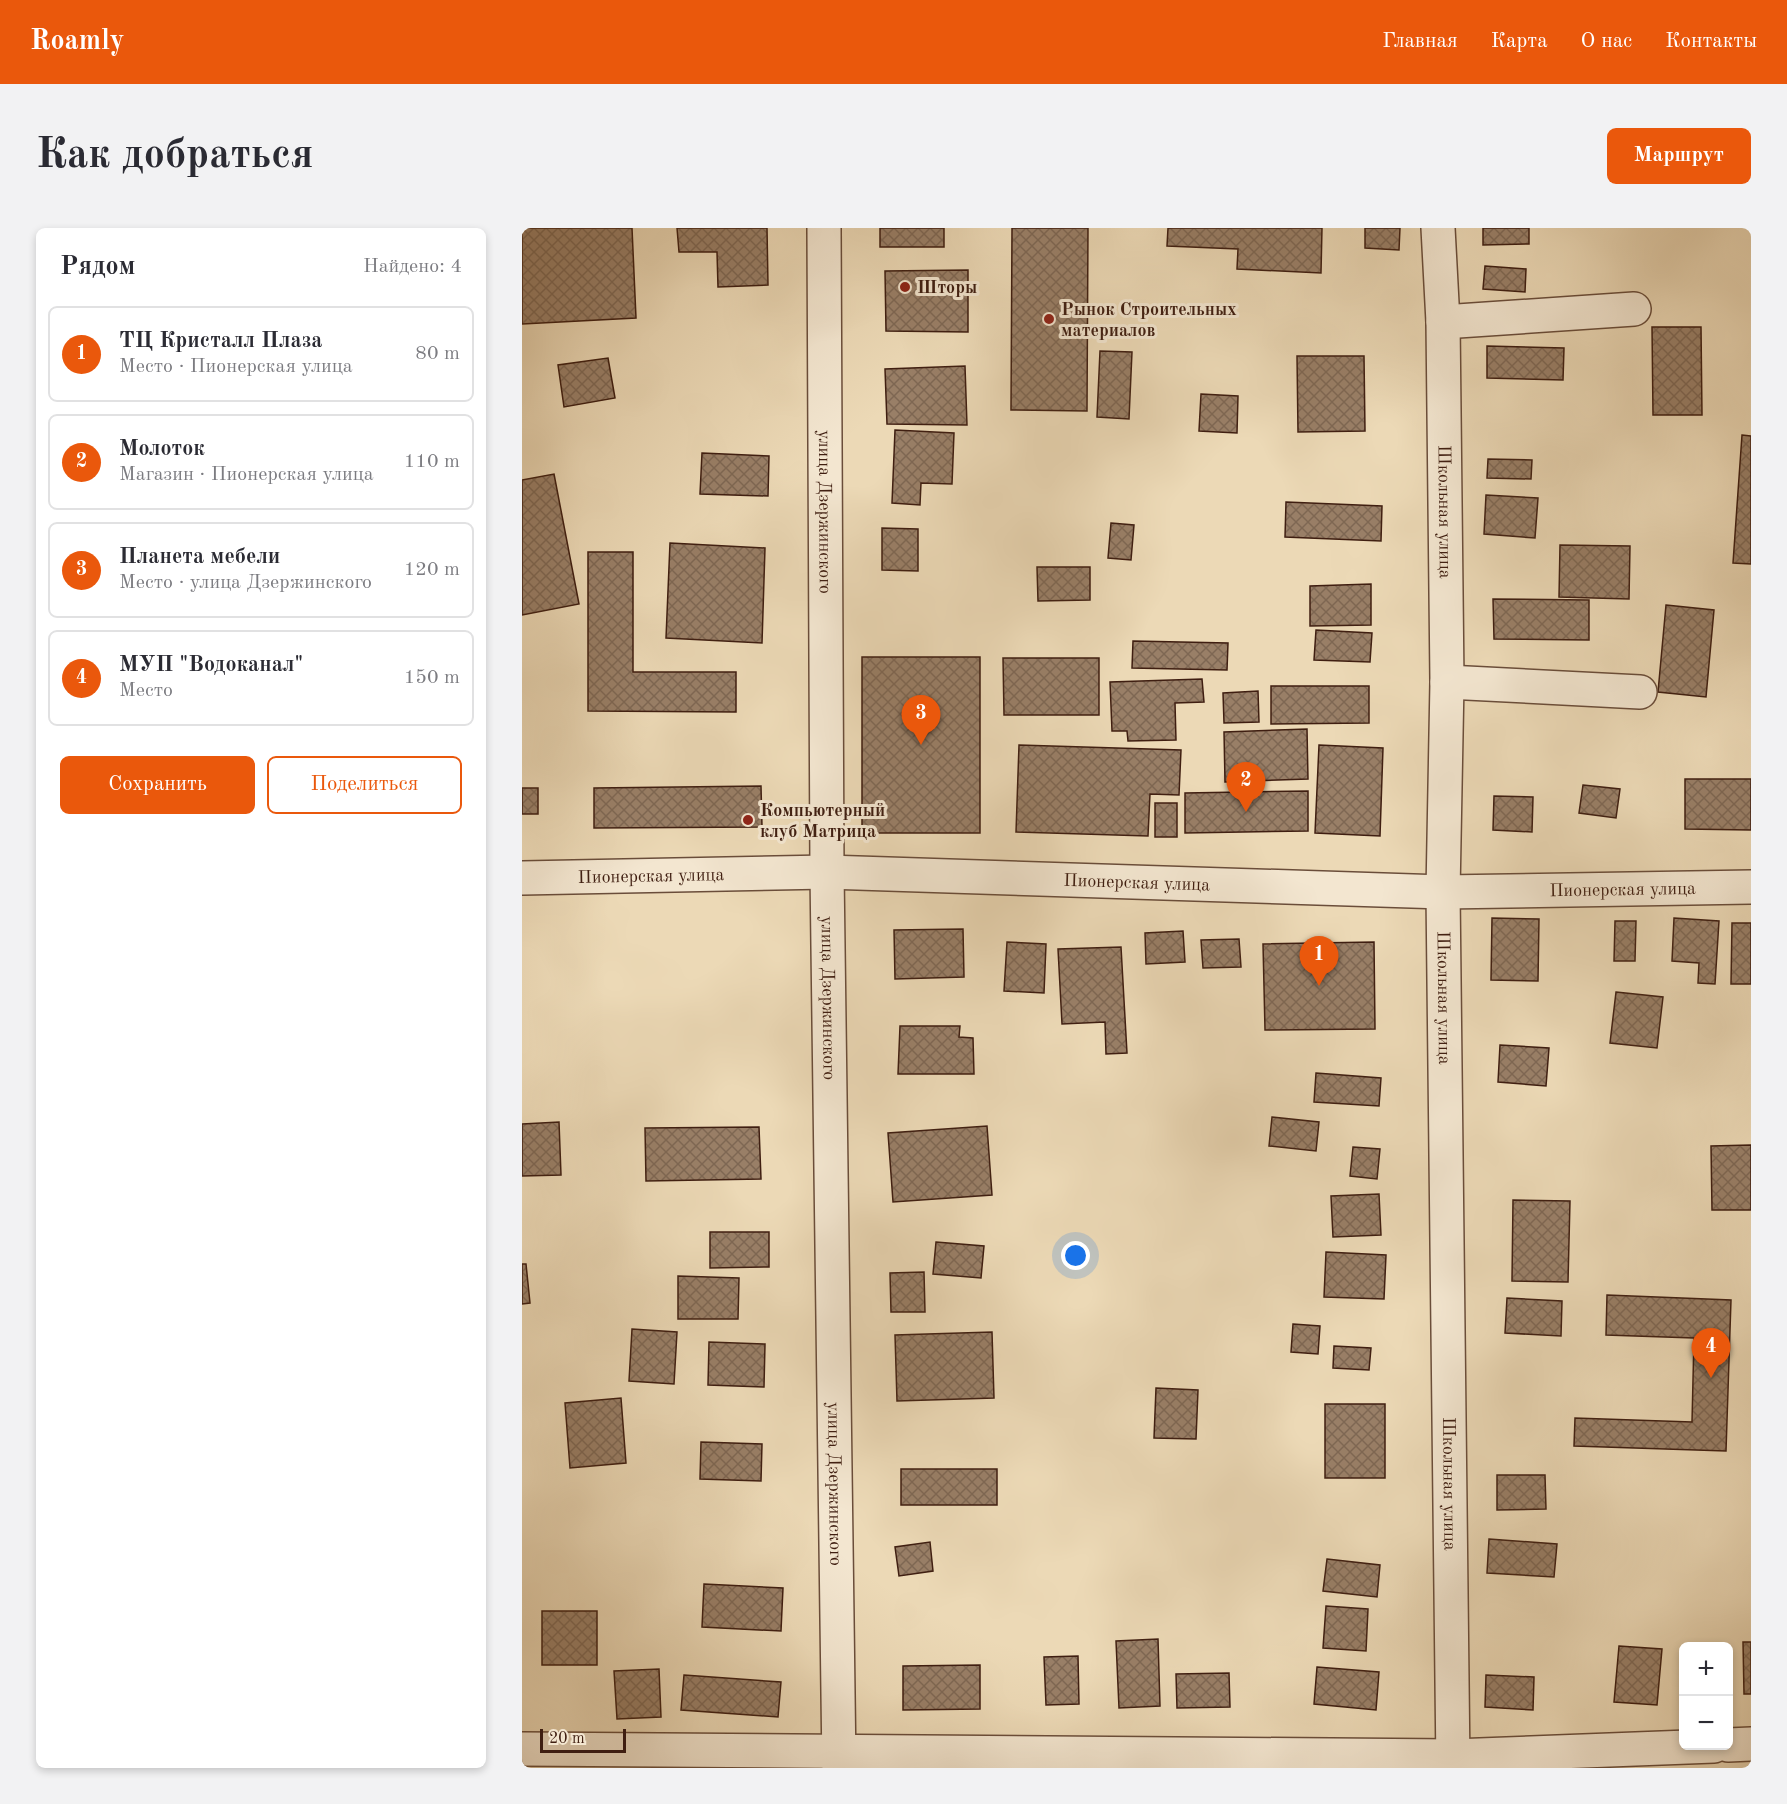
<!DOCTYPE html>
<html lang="ru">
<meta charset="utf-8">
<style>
:root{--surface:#fff;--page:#f2f2f3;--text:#2b2b33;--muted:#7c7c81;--line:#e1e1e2;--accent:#ea580c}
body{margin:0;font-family:"Old Standard TT",serif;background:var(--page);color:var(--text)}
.controls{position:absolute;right:18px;bottom:18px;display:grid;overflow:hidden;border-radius:9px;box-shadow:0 3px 9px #0003}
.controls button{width:54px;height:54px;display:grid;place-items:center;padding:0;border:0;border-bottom:2px solid var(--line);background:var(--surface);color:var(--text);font:30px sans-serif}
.scale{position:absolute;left:18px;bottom:15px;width:86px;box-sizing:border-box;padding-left:6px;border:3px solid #3f1e11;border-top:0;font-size:16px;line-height:21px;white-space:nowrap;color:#3f1e11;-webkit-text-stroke:4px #f3e6d0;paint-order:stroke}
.you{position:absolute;left:554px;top:1028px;width:21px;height:21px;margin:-15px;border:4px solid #fff;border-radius:50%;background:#1a73e8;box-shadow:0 0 0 9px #1a73e833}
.badge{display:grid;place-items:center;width:39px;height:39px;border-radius:50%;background:var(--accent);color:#fff;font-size:20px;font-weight:700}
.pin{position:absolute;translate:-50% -50px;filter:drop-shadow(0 2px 3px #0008)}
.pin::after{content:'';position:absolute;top:32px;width:21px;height:18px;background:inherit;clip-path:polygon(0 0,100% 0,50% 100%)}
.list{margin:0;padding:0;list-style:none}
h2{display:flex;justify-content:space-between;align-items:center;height:78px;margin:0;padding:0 24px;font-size:26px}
h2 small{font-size:20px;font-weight:400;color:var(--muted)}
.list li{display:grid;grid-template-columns:39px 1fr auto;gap:18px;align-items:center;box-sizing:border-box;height:96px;margin:0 12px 12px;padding:0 12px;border:2px solid var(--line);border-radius:9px}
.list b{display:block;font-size:22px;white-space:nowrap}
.list p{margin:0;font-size:20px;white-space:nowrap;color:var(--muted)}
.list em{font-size:20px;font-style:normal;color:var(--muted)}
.actions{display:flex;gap:12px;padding:18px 24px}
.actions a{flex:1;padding:14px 0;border:2px solid var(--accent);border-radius:9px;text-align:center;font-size:21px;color:var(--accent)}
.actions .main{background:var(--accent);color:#fff}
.map{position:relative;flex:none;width:1229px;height:1540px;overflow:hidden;border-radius:9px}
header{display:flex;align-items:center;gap:36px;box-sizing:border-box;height:84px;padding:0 30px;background:var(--accent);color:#fff}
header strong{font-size:28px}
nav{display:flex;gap:33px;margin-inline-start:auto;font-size:21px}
.intro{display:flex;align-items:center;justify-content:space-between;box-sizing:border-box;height:144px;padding:0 36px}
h1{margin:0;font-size:42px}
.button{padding:15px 27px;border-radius:9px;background:var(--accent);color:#fff;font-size:21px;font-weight:700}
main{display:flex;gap:36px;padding:0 36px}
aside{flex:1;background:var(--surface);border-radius:9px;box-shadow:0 3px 9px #0003}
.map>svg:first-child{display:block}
.building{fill:url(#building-cross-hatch);stroke:#3f1e11;stroke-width:1.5}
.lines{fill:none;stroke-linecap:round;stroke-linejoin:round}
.minor-casing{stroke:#6a4d3a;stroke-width:36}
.minor{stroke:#f3e6d0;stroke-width:33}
.poi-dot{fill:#8f2418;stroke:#f3e6d0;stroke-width:2}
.labels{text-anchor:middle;stroke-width:6;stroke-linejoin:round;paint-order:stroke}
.poi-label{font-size:18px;font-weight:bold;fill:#3f1e11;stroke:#f3e6d0;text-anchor:start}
.street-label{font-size:18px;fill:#3f1e11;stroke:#f3e6d0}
</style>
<header>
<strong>Roamly</strong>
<nav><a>Главная</a><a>Карта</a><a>О нас</a><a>Контакты</a></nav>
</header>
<div class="intro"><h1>Как добраться</h1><a class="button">Маршрут</a></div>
<main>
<aside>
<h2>Рядом<small>Найдено: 4</small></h2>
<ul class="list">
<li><span class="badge">1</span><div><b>ТЦ Кристалл Плаза</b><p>Место · Пионерская улица</p></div><em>80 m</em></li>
<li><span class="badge">2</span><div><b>Молоток</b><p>Магазин · Пионерская улица</p></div><em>110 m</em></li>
<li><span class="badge">3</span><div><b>Планета мебели</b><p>Место · улица Дзержинского</p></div><em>120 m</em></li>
<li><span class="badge">4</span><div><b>МУП &quot;Водоканал&quot;</b><p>Место</p></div><em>150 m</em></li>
</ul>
<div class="actions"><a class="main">Сохранить</a><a>Поделиться</a></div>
</aside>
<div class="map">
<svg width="1229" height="1540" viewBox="0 0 1229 1540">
<defs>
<pattern id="building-cross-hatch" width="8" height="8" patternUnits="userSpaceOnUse" patternTransform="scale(1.5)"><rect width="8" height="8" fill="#997f67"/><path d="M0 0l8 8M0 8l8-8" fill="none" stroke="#7e6753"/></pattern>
</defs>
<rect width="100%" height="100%" fill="#ecd9b6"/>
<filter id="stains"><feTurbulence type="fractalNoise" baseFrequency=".00333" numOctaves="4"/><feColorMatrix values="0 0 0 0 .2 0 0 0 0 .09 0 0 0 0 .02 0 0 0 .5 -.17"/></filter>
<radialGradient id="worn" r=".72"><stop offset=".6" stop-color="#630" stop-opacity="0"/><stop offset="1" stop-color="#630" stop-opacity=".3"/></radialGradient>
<path class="building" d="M0,0H110L114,90L0,96Z
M155,0H245L246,57L196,59L195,24H157Z
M358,0H422V19H358Z
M490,0H566L565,183L489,182Z
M646,0H800L799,45L715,41L716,21L645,18Z
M843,0H878L877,22L843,20Z
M961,0H1007V16L961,17Z
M963,38L1004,41L1003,64L961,61Z
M446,42V104L364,103L363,43Z
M1130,99H1179L1180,187H1131Z
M965,118L1042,120L1041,152L965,150Z
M578,123L610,124L607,191L575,189Z
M775,128H842L843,203L776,204Z
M86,130L93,170L42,179L36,137Z
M443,138L445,197L365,196L363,141Z
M679,166L716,168L715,205L677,203Z
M373,202L432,205L430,256L399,255L398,277L370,275Z
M1220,207L1229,208V336L1211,335Z
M180,225L247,228L246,268L178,266Z
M966,231L1010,232L1009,251L965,250Z
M32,246L57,376L0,387V252Z
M964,267L1016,270L1013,310L962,306Z
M764,274L860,278L859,313L763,309Z
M589,295L612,297L609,332L586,330Z
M360,300L396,301V343L360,342Z
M148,315L243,320L240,415L144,410Z
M1038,317L1108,318L1107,371L1037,369Z
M66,324H111V444H214V484L66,483Z
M515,339H568V372L516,373Z
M849,356V397L788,398V358Z
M971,371L1067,372V412L972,411Z
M1144,377L1192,382L1184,469L1136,464Z
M794,402L850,405L848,434L792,432Z
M611,413L706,415L705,442L610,440Z
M340,429H458V605H340Z
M481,430H577V487H482Z
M680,451L682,474L653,475L654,512L606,513L605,503H590L588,454Z
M749,458H847V495L749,496Z
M736,463L737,494L702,495L701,465Z
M785,501L786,551L703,554L702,504Z
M497,517L659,522L657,567L628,566L626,608L494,604Z
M797,517L861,520L858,608L793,605Z
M1163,551H1229V602L1163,601Z
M1061,557L1098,561L1094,590L1057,585Z
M239,558L240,599L72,600V560Z
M0,560H16V586H0Z
M786,563V603L663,605V565Z
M972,568L1011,569L1010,604L971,602Z
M633,575H655V609H633Z
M970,690L1017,691L1016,753L969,752Z
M1152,690L1197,693L1193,756L1176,755L1177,735L1150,733Z
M1093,693H1114L1113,733H1092Z
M1210,695H1229V756H1209Z
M441,701L442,749L373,751L372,702Z
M661,703L663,734L624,736L623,705Z
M717,711L719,739L681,740L679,712Z
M485,714L524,716L522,765L482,763Z
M852,714L853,801L743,802L741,716Z
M599,719L605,825L584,826L583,794L540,796L536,721Z
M1094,764L1141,769L1135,820L1088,815Z
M378,798H438L437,809L451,810L452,846H376Z
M978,817L1027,820L1024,858L976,854Z
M794,845L859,850L857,878L792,874Z
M750,889L797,894L794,923L747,918Z
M37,894L39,947L0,948V896Z
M465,898L470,967L371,974L366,905Z
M237,899L239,951L124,953L123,900Z
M1229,917V982H1190L1189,918Z
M831,919L858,921L855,951L828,948Z
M857,966L859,1007L811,1009L809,968Z
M991,972L1048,973L1046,1054L990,1053Z
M188,1004H247V1039L188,1040Z
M414,1014L462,1018L459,1050L411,1046Z
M804,1024L864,1027L862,1071L802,1069Z
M0,1036H4L8,1075L0,1076Z
M402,1044L403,1084H369L368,1045Z
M156,1048L217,1050L216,1091H156Z
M1085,1067L1209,1072L1204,1223L1052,1218L1053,1190L1170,1194L1172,1110L1084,1107Z
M985,1070L1040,1073L1039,1108L983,1105Z
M771,1096L798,1098L796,1126L769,1124Z
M110,1101L155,1104L152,1156L107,1153Z
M470,1104L472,1170L375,1173L373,1107Z
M187,1114L243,1116L242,1159L186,1157Z
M812,1118L849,1120L847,1142L811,1140Z
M634,1160L676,1162L674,1211L632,1210Z
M99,1170L104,1235L48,1240L43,1175Z
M803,1176H863V1250H803Z
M179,1214L240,1216L239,1253L178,1251Z
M379,1241H475V1277H379Z
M975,1247H1023L1024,1281L975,1282Z
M967,1311L1035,1316L1032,1349L965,1345Z
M408,1314L411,1343L377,1348L373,1319Z
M805,1331L858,1337L855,1369L801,1363Z
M182,1356L261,1360L259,1403L180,1399Z
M804,1378L846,1381L844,1423L801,1420Z
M20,1383H75V1437H20Z
M636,1411L638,1478L597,1480L594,1413Z
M1221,1414H1229V1466H1222Z
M1097,1418L1140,1421L1135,1477L1092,1474Z
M1206,1426L1208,1427V1475H1206Z
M556,1428L557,1476L524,1477L522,1429Z
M458,1437V1481L381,1482V1438Z
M795,1439L857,1444L854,1482L792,1476Z
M137,1441L139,1489L95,1491L92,1443Z
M707,1445L708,1479L655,1480L654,1446Z
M162,1447L259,1454L256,1489L159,1482Z
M964,1447L1012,1449L1011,1482L963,1479Z"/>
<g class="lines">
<g class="minor-casing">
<g id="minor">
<path id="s1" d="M302,0L305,644L317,1540"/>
<path id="s2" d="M916,0L921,94L925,454L921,664L931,1540"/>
<path d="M921,94L1112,81"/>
<path d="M925,454L1118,464"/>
<path id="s3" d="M0,650L305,644L921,664L1229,659"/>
<path d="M1206,1517L1229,1516"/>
<path d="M0,1521L931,1528L1192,1518"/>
</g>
</g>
<use href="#minor" class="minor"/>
</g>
<g class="poi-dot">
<circle cx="383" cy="59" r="6"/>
<circle cx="527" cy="91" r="6"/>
<circle cx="226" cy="592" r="6"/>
</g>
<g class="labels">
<g class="poi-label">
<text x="395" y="65">Шторы</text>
<text x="539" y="87">Рынок Строительных<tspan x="539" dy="21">материалов</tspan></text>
<text x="238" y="588">Компьютерный<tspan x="238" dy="21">клуб Матрица</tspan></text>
</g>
<g class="street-label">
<text dy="6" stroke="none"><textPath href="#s1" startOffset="284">улица Дзержинского</textPath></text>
<text dy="6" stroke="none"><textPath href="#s2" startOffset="284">Школьная улица</textPath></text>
<text dy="6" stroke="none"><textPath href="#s3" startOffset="129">Пионерская улица</textPath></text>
<text dy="6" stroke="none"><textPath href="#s3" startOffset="615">Пионерская улица</textPath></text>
<text dy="6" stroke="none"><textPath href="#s3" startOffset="1101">Пионерская улица</textPath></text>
<text dy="6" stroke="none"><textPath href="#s1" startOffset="770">улица Дзержинского</textPath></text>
<text dy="6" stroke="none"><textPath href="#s2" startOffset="770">Школьная улица</textPath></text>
<text dy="6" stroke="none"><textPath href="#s1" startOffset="1256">улица Дзержинского</textPath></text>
<text dy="6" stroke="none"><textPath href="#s2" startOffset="1256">Школьная улица</textPath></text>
</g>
</g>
<rect width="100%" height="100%" filter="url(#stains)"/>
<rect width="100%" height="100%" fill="url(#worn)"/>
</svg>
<div class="controls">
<button>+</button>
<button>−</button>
</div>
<div class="scale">20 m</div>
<div class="you"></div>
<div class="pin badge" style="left:797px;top:758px">1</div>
<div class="pin badge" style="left:724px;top:584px">2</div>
<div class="pin badge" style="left:399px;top:517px">3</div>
<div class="pin badge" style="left:1189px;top:1150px">4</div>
</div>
</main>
